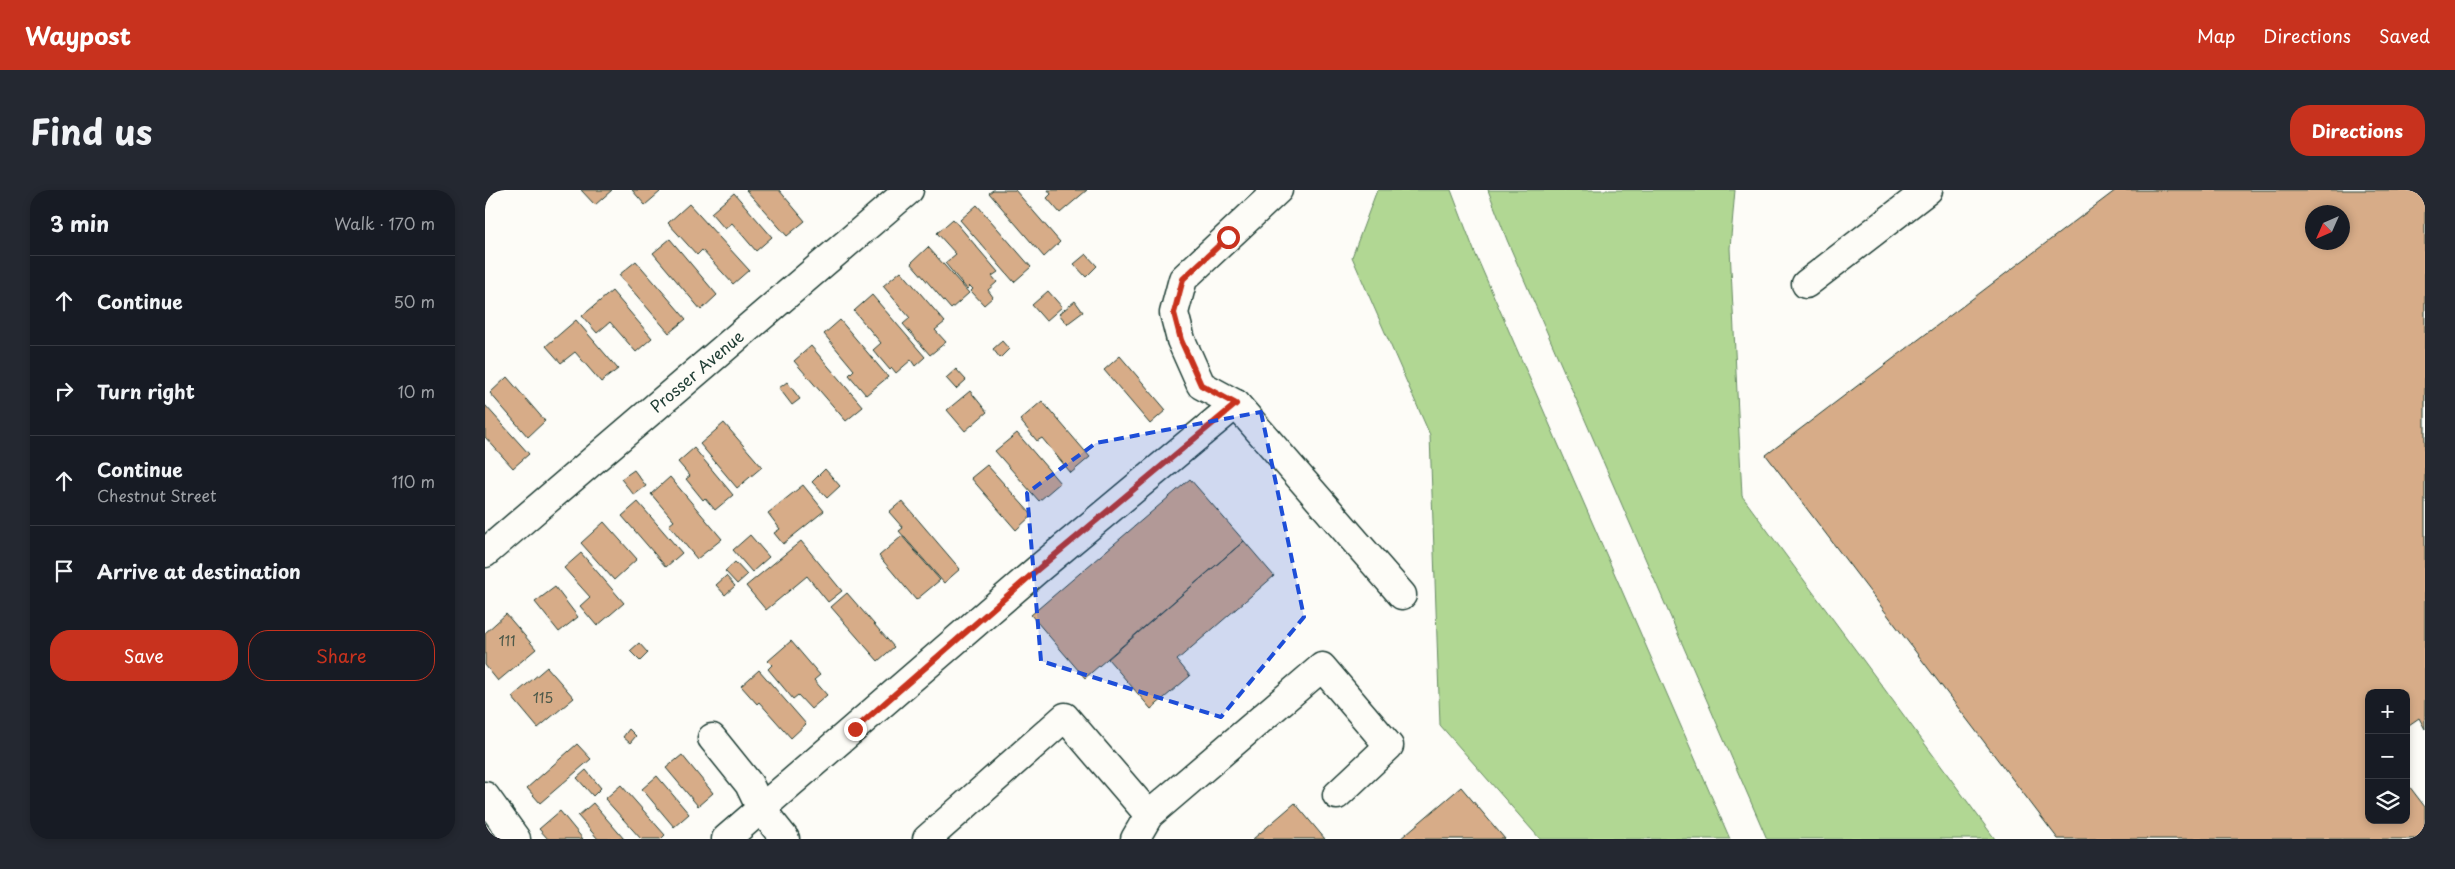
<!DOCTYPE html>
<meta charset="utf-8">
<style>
:root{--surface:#171b24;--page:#242831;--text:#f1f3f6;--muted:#9ea1a6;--line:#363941;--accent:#c8321e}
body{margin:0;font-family:"Playpen Sans",sans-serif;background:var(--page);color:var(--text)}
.controls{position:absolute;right:15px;bottom:15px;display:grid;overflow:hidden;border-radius:10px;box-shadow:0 2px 8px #0003}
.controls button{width:45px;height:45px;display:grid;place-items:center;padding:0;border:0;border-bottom:1px solid var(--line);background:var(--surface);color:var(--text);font:25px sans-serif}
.compass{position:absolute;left:1820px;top:15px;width:45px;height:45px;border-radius:50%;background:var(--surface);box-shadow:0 2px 8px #0003;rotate:225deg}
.stop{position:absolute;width:15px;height:15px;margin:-11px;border:4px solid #c8321e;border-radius:50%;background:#fff}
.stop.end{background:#c8321e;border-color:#fff;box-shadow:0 1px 5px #0008}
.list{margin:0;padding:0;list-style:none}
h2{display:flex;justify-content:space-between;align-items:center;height:65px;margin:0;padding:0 20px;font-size:21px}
h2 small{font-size:16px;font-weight:400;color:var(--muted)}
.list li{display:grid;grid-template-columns:32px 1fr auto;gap:15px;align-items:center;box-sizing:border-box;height:90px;padding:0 20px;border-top:1px solid var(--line)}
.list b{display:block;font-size:19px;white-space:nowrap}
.list p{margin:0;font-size:16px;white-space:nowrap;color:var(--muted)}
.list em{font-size:16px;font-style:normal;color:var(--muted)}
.actions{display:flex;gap:10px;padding:15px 20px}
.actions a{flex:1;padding:11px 0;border:1px solid var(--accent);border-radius:20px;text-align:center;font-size:18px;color:var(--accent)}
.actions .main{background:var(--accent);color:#fff}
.icon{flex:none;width:28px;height:28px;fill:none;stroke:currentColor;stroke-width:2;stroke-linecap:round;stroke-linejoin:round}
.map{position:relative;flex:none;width:1940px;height:649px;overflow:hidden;border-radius:20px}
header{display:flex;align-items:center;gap:30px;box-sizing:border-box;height:70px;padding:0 25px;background:var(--accent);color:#fff}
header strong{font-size:24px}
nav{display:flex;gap:28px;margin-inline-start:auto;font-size:18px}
.intro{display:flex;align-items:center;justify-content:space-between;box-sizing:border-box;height:120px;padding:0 30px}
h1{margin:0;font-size:35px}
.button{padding:12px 22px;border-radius:20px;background:var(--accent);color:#fff;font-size:18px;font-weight:700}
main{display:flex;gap:30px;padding:0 30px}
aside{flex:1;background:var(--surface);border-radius:20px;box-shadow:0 2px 8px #0003}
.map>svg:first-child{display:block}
.green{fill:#b1d793;stroke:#688a64}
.building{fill:#d7ac88;stroke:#1f3d34;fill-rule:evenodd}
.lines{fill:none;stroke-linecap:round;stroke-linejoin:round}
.minor-casing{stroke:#1f3d34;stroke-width:31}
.major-casing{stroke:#1f3d34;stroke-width:31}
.minor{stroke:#fdfcf7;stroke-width:28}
.major{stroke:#fdfcf7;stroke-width:28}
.route{stroke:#c8321e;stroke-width:6}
.marked{fill:#1d4ed8;fill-opacity:0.2;stroke:#1d4ed8;stroke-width:4;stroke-dasharray:10 6;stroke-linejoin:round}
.labels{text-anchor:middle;stroke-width:4;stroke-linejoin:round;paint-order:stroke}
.number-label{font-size:14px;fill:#4d5949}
.street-label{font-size:16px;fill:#1f3d34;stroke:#fdfcf7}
</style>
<header>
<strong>Waypost</strong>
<nav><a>Map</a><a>Directions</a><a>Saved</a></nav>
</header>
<div class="intro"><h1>Find us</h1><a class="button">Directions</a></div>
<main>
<aside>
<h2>3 min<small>Walk · 170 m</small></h2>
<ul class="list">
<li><svg class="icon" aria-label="ahead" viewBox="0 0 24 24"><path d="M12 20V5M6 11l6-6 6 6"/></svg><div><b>Continue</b></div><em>50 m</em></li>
<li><svg class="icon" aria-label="right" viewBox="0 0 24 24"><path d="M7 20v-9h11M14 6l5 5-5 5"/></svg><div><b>Turn right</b></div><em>10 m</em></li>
<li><svg class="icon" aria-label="ahead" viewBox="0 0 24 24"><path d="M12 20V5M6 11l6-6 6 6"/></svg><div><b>Continue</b><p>Chestnut Street</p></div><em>110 m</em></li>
<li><svg class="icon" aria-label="arrive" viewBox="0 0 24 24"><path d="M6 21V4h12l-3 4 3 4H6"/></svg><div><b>Arrive at destination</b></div></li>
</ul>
<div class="actions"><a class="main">Save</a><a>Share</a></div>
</aside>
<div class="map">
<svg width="1940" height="649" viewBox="0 0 1940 649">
<rect width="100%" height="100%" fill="#fdfcf7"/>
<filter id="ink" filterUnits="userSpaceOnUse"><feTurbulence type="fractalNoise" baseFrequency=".02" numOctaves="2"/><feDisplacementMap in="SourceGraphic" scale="10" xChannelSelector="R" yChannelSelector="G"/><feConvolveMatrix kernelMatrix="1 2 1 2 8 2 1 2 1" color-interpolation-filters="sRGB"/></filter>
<g filter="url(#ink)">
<path class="green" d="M892,0H966L990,63L1245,649H1055L955,535L945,245L867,67Z
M1003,0H1250L1245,58L1257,306L1510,649H1282L1022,50Z"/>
<path class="building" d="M96,0H127L110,15Z
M147,0H173L175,2L160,15Z
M261,0H294L320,31L302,46Z
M508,0H530L575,52L559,67L504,3Z
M563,0H602L575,23L562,8L566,4Z
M1631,0H1940V539L1934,528L1921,537V503H1884V630H1921V592L1940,617V649H1573L1281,265ZM1828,22H1858V52H1828Z
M249,3L287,47L271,61L247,33L240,39L226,23Z
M204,14L264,80L248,94L217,60L212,65L183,33Z
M492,15L546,77L529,92L475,30Z
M468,29L513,82L507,86L512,92L503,100L508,107L499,115L486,101L488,99L485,96L482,99L460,73L471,64L452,43Z
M185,49L232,105L216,120L168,63Z
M443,57L484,103L466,119L426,73Z
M601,64L612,76L601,87L589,74Z
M151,71L201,129L184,143L134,85Z
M416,81L460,132L450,140L461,152L445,165L418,134L425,128L398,96Z
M127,101L167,148L151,162L125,132L112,143L97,126Z
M563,101L577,117L561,131L547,115Z
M387,105L440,167L430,176L426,170L411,183L407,178L405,180L388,160L396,153L369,121Z
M590,111L598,122L582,134L574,124Z
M91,130L133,179L116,192L90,162L76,173L61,156Z
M355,130L403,187L381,205L364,185L369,180L339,144Z
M517,151L524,159L515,168L508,159Z
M326,156L378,217L361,231L309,171Z
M635,166L681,220L665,234L619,180Z
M471,179L481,190L471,199L461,188Z
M22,187L60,231L43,247L5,203Z
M302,192L315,209L307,215L294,198Z
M485,201L502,222L480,241L462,220Z
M557,211L605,267L586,283L557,248L552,251L535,230Z
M0,215L44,264L28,278L0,247Z
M239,233L277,277L252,298L215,254Z
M532,243L575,293L554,311L510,261Z
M209,258L248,305L230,320L220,308L218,310L201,289L205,286L193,272Z
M502,275L547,325L531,340L486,288Z
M340,279L355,296L342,308L327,292Z
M149,280L161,296L149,305L136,289Z
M185,287L237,349L212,369L184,335L189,331L166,304Z
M705,289L759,351L600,488L546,425Z
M318,295L339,321L298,354L289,343L295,339L283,323Z
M417,311L475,379L459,393L414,341L418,338L404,322Z
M153,312L197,363L181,377L137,326Z
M119,332L152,369L129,390L96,353Z
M265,345L284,367L267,382L248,360Z
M417,346L455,390L431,410L394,366Z
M316,351L357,401L343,412L322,386L281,420L261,396Z
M759,351L789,386L692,470L705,486L666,519L623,469Z
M96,363L139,413L112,436L95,416L105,407L79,378Z
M250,372L262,385L252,394L240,381Z
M241,386L250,396L240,405L231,395Z
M70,397L93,427L74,442L50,412Z
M362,403L409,457L393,471L346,417Z
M21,424L51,459L13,491L0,475V443Z
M306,451L335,485L329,490L342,505L326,519L313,505L308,509L283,479L287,475L283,471Z
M154,453L163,463L155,471L145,461Z
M62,477L89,508L53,538L27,507Z
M274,480L321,534L306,548L274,512L272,514L256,496Z
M144,539L151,546L145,553L138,547Z
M92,554L106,569L55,613L42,598Z
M197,565L228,603L213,616L181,578Z
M101,580L116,598L108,606L92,588Z
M172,586L204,624L189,637L157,599Z
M136,595L180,645L176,649H156L120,609Z
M976,597L1020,649H915Z
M108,613L139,649H113L93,626Z
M810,613L840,649H768Z
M75,621L98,649H63L54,639Z"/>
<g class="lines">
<g class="minor-casing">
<g id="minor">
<path d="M1321,94L1443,0"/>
<path d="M751,214L716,195L696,150L689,123L698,89L793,0"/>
<path id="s1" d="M0,363L424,0"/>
<path d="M227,548L264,594L276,619L300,649"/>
<path d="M241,649L552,380L751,214L917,405"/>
<path d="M442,649L580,527L664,625"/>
<path d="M650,649L664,625L837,477L904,556L852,605"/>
</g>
</g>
<g class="major-casing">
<path id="major" d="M0,606L31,649"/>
</g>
<use href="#minor" class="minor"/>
<use href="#major" class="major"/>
</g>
</g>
<g class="lines" filter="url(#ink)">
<path class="route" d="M370,539L552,380L751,214L716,195L696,150L689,123L698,89L743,47"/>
</g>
<path class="marked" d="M776,222L819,427L736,527L556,471L542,303L611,253Z"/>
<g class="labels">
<g class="number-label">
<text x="22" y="456">111</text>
<text x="58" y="513">115</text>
</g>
<g class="street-label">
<text dy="6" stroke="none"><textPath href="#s1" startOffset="279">Prosser Avenue</textPath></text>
</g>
</g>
</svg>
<div class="controls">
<button>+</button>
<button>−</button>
<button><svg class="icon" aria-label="layers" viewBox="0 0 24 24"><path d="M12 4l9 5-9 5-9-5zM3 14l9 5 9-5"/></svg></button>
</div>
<svg class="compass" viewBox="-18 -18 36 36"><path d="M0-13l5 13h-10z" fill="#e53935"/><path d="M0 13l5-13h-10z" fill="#9ea1a6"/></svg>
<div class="stop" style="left:743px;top:47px"></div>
<div class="stop end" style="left:370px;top:539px"></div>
</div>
</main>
